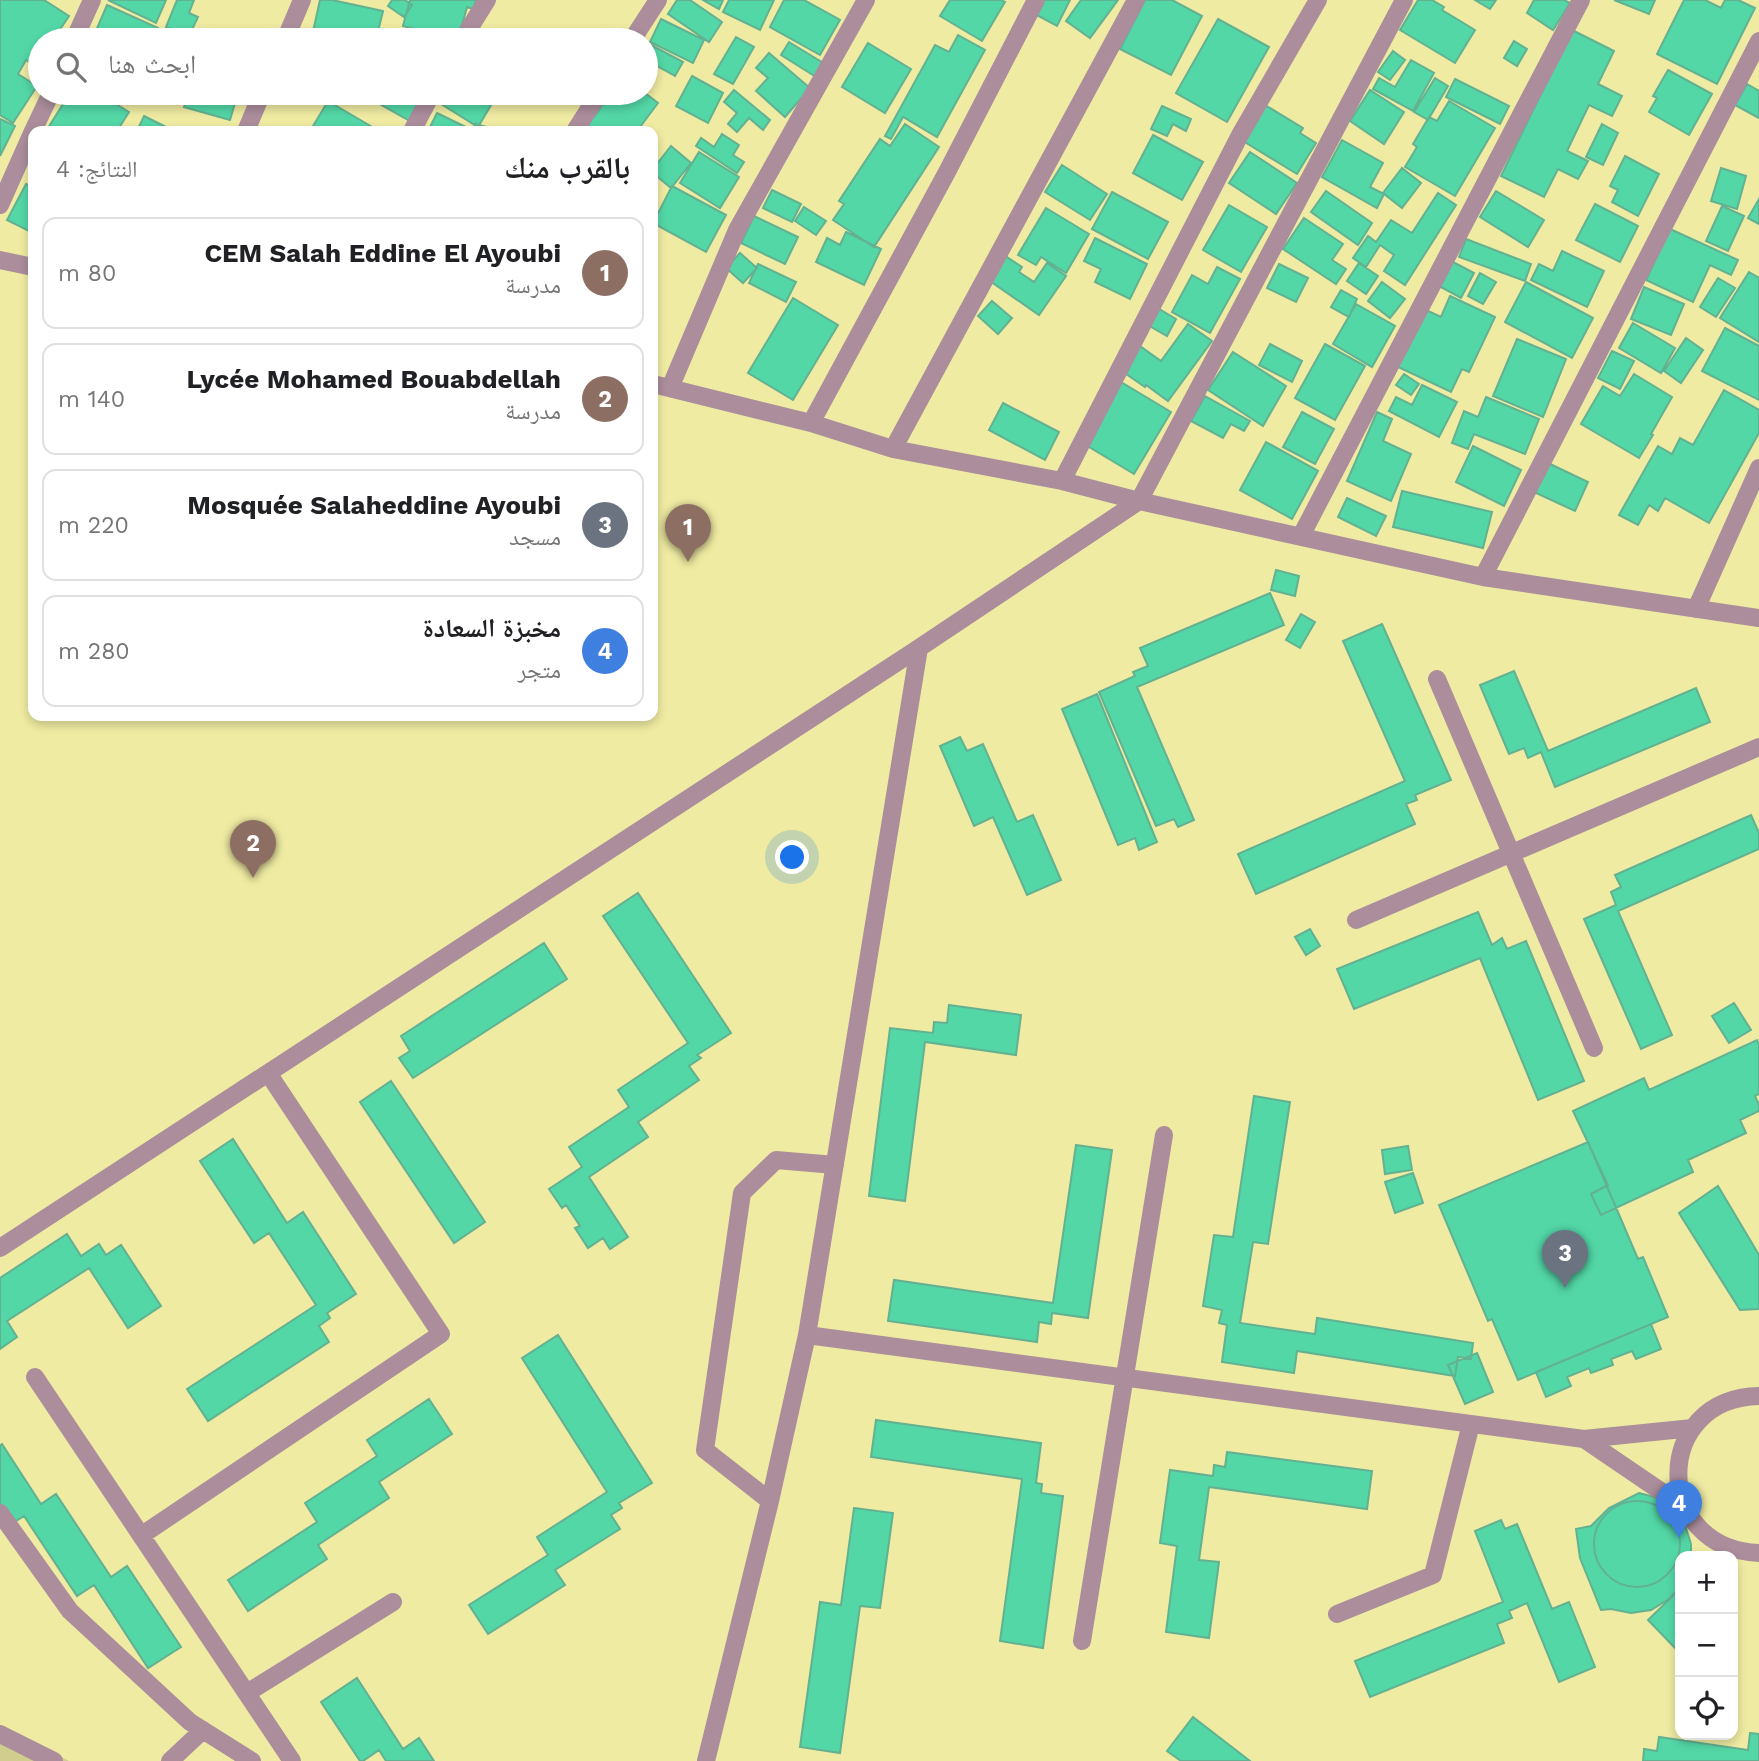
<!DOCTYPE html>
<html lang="ar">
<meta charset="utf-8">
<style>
:root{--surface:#fff;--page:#f2f2f2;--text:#202124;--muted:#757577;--line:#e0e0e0;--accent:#db2777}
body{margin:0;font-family:"Work Sans","Noto Naskh Arabic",sans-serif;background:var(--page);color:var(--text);direction:rtl}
.controls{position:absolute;right:21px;bottom:21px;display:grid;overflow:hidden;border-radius:14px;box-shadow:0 4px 10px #0003}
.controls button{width:63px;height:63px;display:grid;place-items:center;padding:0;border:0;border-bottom:2px solid var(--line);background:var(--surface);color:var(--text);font:35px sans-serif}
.you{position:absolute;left:793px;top:858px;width:24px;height:24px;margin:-18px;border:5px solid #fff;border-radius:50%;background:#1a73e8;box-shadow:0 0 0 10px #1a73e833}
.badge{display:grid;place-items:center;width:46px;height:46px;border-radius:50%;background:var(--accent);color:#fff;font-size:23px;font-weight:700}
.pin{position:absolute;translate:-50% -58px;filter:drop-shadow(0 2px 4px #0008)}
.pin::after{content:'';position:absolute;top:37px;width:24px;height:21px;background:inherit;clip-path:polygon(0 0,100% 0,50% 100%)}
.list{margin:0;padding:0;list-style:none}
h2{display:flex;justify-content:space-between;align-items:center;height:91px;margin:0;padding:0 28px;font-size:30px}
h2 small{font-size:23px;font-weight:400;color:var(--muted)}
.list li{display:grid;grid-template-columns:46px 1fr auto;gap:21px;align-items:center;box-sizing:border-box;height:112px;margin:0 14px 14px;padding:0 14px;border:2px solid var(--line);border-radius:14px}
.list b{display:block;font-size:26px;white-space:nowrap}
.list p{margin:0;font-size:23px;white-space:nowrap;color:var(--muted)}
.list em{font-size:23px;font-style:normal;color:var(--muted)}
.icon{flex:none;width:38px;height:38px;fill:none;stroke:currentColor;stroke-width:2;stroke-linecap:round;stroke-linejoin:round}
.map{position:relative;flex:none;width:1759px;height:1761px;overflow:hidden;direction:ltr}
.search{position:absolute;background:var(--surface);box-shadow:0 4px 10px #0003;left:28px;top:28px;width:630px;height:77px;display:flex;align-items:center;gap:18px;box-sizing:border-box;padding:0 24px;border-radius:38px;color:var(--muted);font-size:26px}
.panel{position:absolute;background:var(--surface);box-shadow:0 4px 10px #0003;left:28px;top:126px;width:630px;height:595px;border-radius:14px;direction:rtl}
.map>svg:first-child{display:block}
.green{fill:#d0cd8e}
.building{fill:#53d7a7;stroke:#62b191;stroke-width:2}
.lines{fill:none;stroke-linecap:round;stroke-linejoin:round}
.minor{stroke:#ab8d9c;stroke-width:18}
</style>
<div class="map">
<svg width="1759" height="1761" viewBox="0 0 1759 1761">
<rect width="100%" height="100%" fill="#efeba2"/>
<path class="green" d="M0,1725L69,1761H0Z"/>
<path class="building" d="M0,0H44L69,16L53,40H40V61L36,67L26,60L18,74L37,86L13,123L0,115Z
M108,0H166L156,23Z
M177,0H194L189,13L198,17L189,36L166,27Z
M320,0H332L383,11L376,40H329L312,36Z
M392,0H405L412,5L404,17L388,6Z
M410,0H476L473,9L467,7L458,40L403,26Z
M677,0H690L722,22L709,42L668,14Z
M703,0H723L719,9Z
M729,0H774L760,30L723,12Z
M784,0H804L840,20L820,55L770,27Z
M950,0H1001L1005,2L982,41L940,16Z
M1040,0H1070L1057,26L1033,13Z
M1081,0H1118L1090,38L1066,21Z
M1145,0H1172L1202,16L1171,75L1120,49Z
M1418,0H1432L1444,7L1442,10L1475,30L1455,63L1400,30Z
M1475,0H1496L1490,9Z
M1534,0H1564L1570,3L1553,30L1527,13Z
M1614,0H1655L1649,14Z
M1684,0H1705L1721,8L1725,0H1738L1755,8L1717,84L1657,54Z
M107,5L158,28L153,40H92Z
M661,19L704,40L693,63L650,42Z
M1218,19L1269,47L1227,122L1176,93Z
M1572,30L1614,51L1598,84L1622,96L1612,116L1589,105L1567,151L1588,161L1578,179L1558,169L1544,197L1501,176Z
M958,35L985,50L937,137L903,117L891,139L885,136L935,45L949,52Z
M736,37L754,47L733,84L714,74Z
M1514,41L1527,49L1517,66L1504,58Z
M789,42L825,64L816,77L781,55Z
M868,43L911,69L885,113L842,87Z
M651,45L683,62L675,76L646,60V54Z
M1393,51L1405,60L1390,80L1378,72Z
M769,53L810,88L785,117L756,91L768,78L756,68Z
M1411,60L1434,73L1413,111L1373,89L1379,78L1395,87Z
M1668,70L1712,94L1689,135L1649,112L1657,98L1653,96Z
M692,76L723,93L708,123L676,106Z
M1435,78L1448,86L1428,120L1414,112Z
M1455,79L1509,106L1500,124L1446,97Z
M1747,84L1759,91V118L1735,105Z
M734,90L770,120L763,130L749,118L737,132L728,124L737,113L724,102Z
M1370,90L1404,112L1384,144L1350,121Z
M70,93H98L129,112L117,131H53L48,128Z
M189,93H238L230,120L184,107Z
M301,93H371L370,102L300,98Z
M383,93H432L415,124L378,103Z
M436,93H482L494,100L478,127L433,99Z
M495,93H520L516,102Z
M612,93H645L658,103L637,131H583Z
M328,101L379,131H310Z
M1449,101L1495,128L1455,196L1405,167L1417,147L1413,144L1429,117L1437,121Z
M1265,105L1303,128L1300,133L1316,143L1297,174L1243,141Z
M1162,106L1191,119L1186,131L1173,124L1167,136L1151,129Z
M437,113L470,129L469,131H428Z
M144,116L174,131H137Z
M0,119L15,126L0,156Z
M475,124L502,131H473Z
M905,124L939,147L874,247L833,220L844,204L839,201L880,139L890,146Z
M1602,124L1618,133L1603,165L1586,157Z
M722,134L739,145L733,155L744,162L737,173L696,146L701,138L714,147Z
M1153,135L1203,162L1182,200L1133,173Z
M1342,140L1383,163L1370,187L1384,194L1377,208L1322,177Z
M671,146L691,163L671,188L653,173V169Z
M699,152L739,177L720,208L680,183Z
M1250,152L1297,183L1276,214L1229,183Z
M1625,156L1659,174L1638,216L1612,202L1618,190L1610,186Z
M1062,165L1107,194L1090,220L1045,192Z
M1402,168L1421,183L1402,208L1383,193Z
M1721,168L1746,176L1737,209L1711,201Z
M26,184L33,187V233L7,220Z
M672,186L726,215L706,252L653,223Z
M772,190L801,204L792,222L763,208Z
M1326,191L1372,223L1358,245L1311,212Z
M1496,191L1544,220L1528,247L1480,217Z
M1112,192L1168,222L1148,259L1092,229Z
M1438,193L1456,205L1405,285L1384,271L1394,255L1380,245L1366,267L1353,258L1368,236L1376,242L1391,220L1412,233Z
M1759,199V224L1748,218Z
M1595,204L1638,226L1620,262L1576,240Z
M1229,205L1267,227L1241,272L1203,250Z
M1722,206L1744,216L1728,251L1706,241Z
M804,207L826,221L816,235L795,221Z
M1046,208L1089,234L1066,273L1041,257L1036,265L1018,255Z
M754,216L798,237L785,264L741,243Z
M1304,218L1343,244L1332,260L1346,269L1336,284L1283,249Z
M1670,229L1738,260L1731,275L1710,265L1693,302L1646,280Z
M846,232L881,249L864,285L816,262L827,238L840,245Z
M1095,238L1147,264L1130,299L1095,282L1101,269L1084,261Z
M1466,239L1531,264L1525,281L1459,257Z
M1562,251L1604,271L1587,307L1531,280L1539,264L1553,271Z
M740,253L757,268L743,283L726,268Z
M1004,255L1022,267L1019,272L1034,282L1047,263L1066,276L1039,315L987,279Z
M1451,261L1474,273L1461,298L1439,286Z
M1359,263L1378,276L1366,294L1347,281Z
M758,264L796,282L786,302L749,283Z
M1279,264L1308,278L1296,302L1267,288Z
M1217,267L1240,279L1210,333L1172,312L1192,275L1208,284Z
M1749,272L1759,278V342L1720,318Z
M1480,273L1496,282L1483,304L1468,296Z
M1718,278L1735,288L1716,317L1700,307Z
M1382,282L1405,299L1390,318L1368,301Z
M1526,282L1593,318L1572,358L1505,322Z
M1644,287L1684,304L1671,335L1631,319Z
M1341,290L1357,299L1349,317L1331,307Z
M1450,296L1495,317L1469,372L1462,369L1451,392L1394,365L1424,309L1441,317Z
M793,298L838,325L793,400L748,373Z
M992,301L1012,318L998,334L978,316Z
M1356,304L1395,326L1372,367L1333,344Z
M1156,307L1176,319L1167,336L1146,324Z
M1633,323L1675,348L1661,373L1619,348Z
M1188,324L1212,341L1168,401L1146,385L1145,387L1119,369L1137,344L1161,361Z
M1725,328L1759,346V400L1702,371Z
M1686,338L1703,350L1681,383L1664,371Z
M1517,339L1566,359L1543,417L1493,396Z
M1270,344L1302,361L1292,382L1259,365Z
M1325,344L1365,366L1335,420L1295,398Z
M1612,351L1634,361L1620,389L1598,378Z
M1233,352L1286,386L1263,426L1208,390Z
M1404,374L1419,384L1411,395L1396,385Z
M1634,374L1672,397L1651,434L1653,435L1639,458L1581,424L1603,386L1620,396Z
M1121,382L1171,412L1134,474L1084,444Z
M1422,385L1457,402L1439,437L1389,411L1396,397L1412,405Z
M1724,390L1759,410V433L1709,523L1665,498L1658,511L1649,505L1638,525L1619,515L1658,446L1672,454L1680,438L1693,445Z
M1205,396L1250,421L1244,431L1231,424L1223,438L1191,421Z
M1486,397L1539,419L1525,454L1474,434L1468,449L1452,443L1464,411L1478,417Z
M1003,403L1059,432L1045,460L989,430Z
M1302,412L1334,429L1315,464L1283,447Z
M1377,412L1392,419L1383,441L1411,454L1391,501L1347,481Z
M1266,442L1318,471L1292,519L1240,490Z
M1473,446L1521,470L1504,506L1456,482Z
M1548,463L1588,482L1575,511L1534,492Z
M1402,491L1492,512L1483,548L1393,527Z
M1347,498L1386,516L1376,536L1338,517Z
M1276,570L1299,576L1295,596L1271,590Z
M1270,593L1284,625L1137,687L1194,820L1178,827L1174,819L1156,826L1099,692L1135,676L1133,672L1148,666L1140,648Z
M1301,614L1315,622L1300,648L1286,640Z
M1382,624L1451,780L1415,795L1417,800L1406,804L1415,824L1256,894L1238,854L1405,781L1343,641Z
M1514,671L1548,751L1696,688L1710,722L1555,787L1541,752L1528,758L1524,748L1509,754L1480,685Z
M1097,694L1157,842L1139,850L1135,838L1118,845L1062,709Z
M960,737L967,751L983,744L1017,822L1033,815L1061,880L1027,895L993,817L974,826L940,746Z
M1751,815L1759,833V849L1618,911L1672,1035L1641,1049L1584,919L1616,905L1611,892L1621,887L1615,875Z
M638,893L731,1033L697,1055L701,1058L689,1066L699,1080L638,1122L648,1137L589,1177L628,1237L610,1249L603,1238L588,1248L575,1228L580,1226L566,1205L562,1208L549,1189L582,1167L569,1147L629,1107L618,1090L688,1043L603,916Z
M1478,912L1492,945L1502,938L1507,949L1526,941L1584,1081L1538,1100L1480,958L1354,1009L1337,969Z
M1310,929L1320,946L1306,955L1295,937Z
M544,943L567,979L413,1078L399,1058L410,1051L401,1036Z
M1734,1003L1751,1030L1729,1043L1712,1016Z
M949,1005L1021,1015L1016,1055L925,1042L905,1201L869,1196L890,1028L933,1033L934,1022L947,1023Z
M1757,1040L1759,1045V1094L1755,1096L1759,1105V1111L1740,1120L1746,1133L1688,1160L1693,1172L1601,1215L1591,1194L1608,1185L1573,1111L1644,1078L1649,1090Z
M391,1081L485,1222L454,1243L360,1102Z
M1254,1096L1290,1102L1268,1244L1253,1242L1240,1323L1315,1334L1317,1318L1473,1343L1471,1359L1458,1357L1455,1376L1297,1351L1294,1373L1222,1362L1227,1325L1219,1323L1222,1310L1203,1306L1214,1235L1233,1237Z
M233,1139L287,1223L303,1212L356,1294L327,1313L330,1318L319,1326L329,1342L208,1421L187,1389L316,1305L269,1233L254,1243L200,1161Z
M1588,1142L1638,1259L1643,1257L1668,1317L1518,1380L1492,1319L1488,1321L1439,1205Z
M1076,1145L1112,1150L1088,1318L1052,1313L1051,1324L1039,1322L1037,1342L888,1321L894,1280L1053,1303Z
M1408,1146L1412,1170L1385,1174L1382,1150Z
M1413,1173L1423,1203L1395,1213L1385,1182Z
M1718,1186L1759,1255V1309L1740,1310L1679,1213Z
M67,1234L81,1256L99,1244L106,1255L121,1245L161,1306L128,1328L89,1268L7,1321L17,1337L0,1349V1278Z
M1651,1324L1661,1349L1636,1359L1632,1351L1611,1359L1613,1365L1591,1373L1589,1368L1567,1377L1571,1386L1546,1397L1536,1372Z
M558,1335L652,1483L619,1503L622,1508L611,1515L620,1529L555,1570L565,1585L488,1634L469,1605L548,1555L537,1537L607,1492L522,1358Z
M1477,1353L1493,1392L1465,1404L1448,1365Z
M429,1399L452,1434L379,1482L389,1498L318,1545L327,1559L248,1611L228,1580L317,1522L305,1503L377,1456L367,1440Z
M876,1420L1041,1443L1036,1483L1042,1484L1041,1493L1063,1496L1043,1648L1000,1641L1022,1479L871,1457Z
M2,1444L41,1504L56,1494L111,1577L127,1566L181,1647L148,1668L94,1585L77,1596L24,1516L10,1525L0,1511V1446Z
M1227,1452L1372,1471L1367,1509L1209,1487L1199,1560L1219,1562L1209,1638L1166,1632L1177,1546L1160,1543L1170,1470L1213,1476L1214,1465L1225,1467Z
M1639,1493L1658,1498L1674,1510L1685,1525L1691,1544V1556H1680V1587L1669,1599L1651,1610L1631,1613L1611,1609L1601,1610L1580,1558L1576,1529L1591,1526L1609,1508Z
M1594 1544a43 43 0 1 1 86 0a43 43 0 1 1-86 0Z
M854,1508L893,1513L880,1608L860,1606L840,1753L800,1747L820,1602L841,1605Z
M1501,1520L1505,1529L1517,1524L1552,1609L1569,1602L1595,1667L1559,1682L1527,1603L1509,1611L1512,1618L1497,1624L1504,1643L1370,1697L1355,1661L1503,1602L1475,1531Z
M1680,1589V1647L1677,1650L1648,1620Z
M357,1678L403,1749L419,1738L434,1761H386L379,1750L363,1761H360L321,1702Z
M1193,1717L1250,1761H1181L1167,1751Z
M1750,1733L1759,1734V1761H1643L1644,1749L1657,1751L1659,1737L1748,1750Z"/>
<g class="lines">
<path class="minor" d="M74,40L92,0
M285,40L302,0
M462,40L487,0
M632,40L658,0
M33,131L51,93
M246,131L262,93
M412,131L432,93
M575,131L599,93
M0,205L33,131
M0,260L33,267
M653,384L811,423L893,449L1062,481L1139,501L1483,577L1759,618
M670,388L737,230L866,0
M811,423L947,172L1036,0
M893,449L1136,0
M1062,481L1240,135L1318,0
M1301,536L1581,0
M1483,577L1759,41
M1696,609L1759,468
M1437,679L1594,1048
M1356,920L1759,747
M0,1248L919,648
M807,1335L1584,1439L1693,1428
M35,1377L292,1761
M1759,1396C1652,1398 1651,1549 1759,1553
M1584,1439L1684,1507
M770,1501L705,1450L742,1193L776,1160L835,1165
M0,1513L70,1611L190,1722L252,1761
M142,1535L441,1334L268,1073
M1337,1614L1433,1575L1471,1424
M1082,1641L1164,1135
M247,1693L393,1602
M0,1734L54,1761
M170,1761L203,1730
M706,1761L770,1501L807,1335L919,648L1139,501L1404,0"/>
</g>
</svg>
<div class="controls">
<button>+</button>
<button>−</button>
<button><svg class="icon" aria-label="locate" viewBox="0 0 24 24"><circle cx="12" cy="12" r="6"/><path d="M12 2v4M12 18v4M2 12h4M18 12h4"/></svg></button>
</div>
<div class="you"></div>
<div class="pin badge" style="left:688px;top:562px;background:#8d6e63">1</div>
<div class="pin badge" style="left:253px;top:878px;background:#8d6e63">2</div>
<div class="pin badge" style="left:1565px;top:1288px;background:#6b7280">3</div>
<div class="pin badge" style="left:1679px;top:1538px;background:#3f7fe0">4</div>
<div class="search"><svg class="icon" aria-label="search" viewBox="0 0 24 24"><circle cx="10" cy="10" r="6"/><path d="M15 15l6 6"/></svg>ابحث هنا</div>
<section class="panel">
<h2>بالقرب منك<small>النتائج: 4</small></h2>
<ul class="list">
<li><span class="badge" style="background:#8d6e63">1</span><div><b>CEM Salah Eddine El Ayoubi</b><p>مدرسة</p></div><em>80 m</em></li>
<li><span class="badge" style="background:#8d6e63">2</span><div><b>Lycée Mohamed Bouabdellah</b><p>مدرسة</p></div><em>140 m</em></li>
<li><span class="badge" style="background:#6b7280">3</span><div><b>Mosquée Salaheddine Ayoubi</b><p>مسجد</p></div><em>220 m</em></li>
<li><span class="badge" style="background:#3f7fe0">4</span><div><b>مخبزة السعادة</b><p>متجر</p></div><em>280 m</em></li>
</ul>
</section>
</div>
